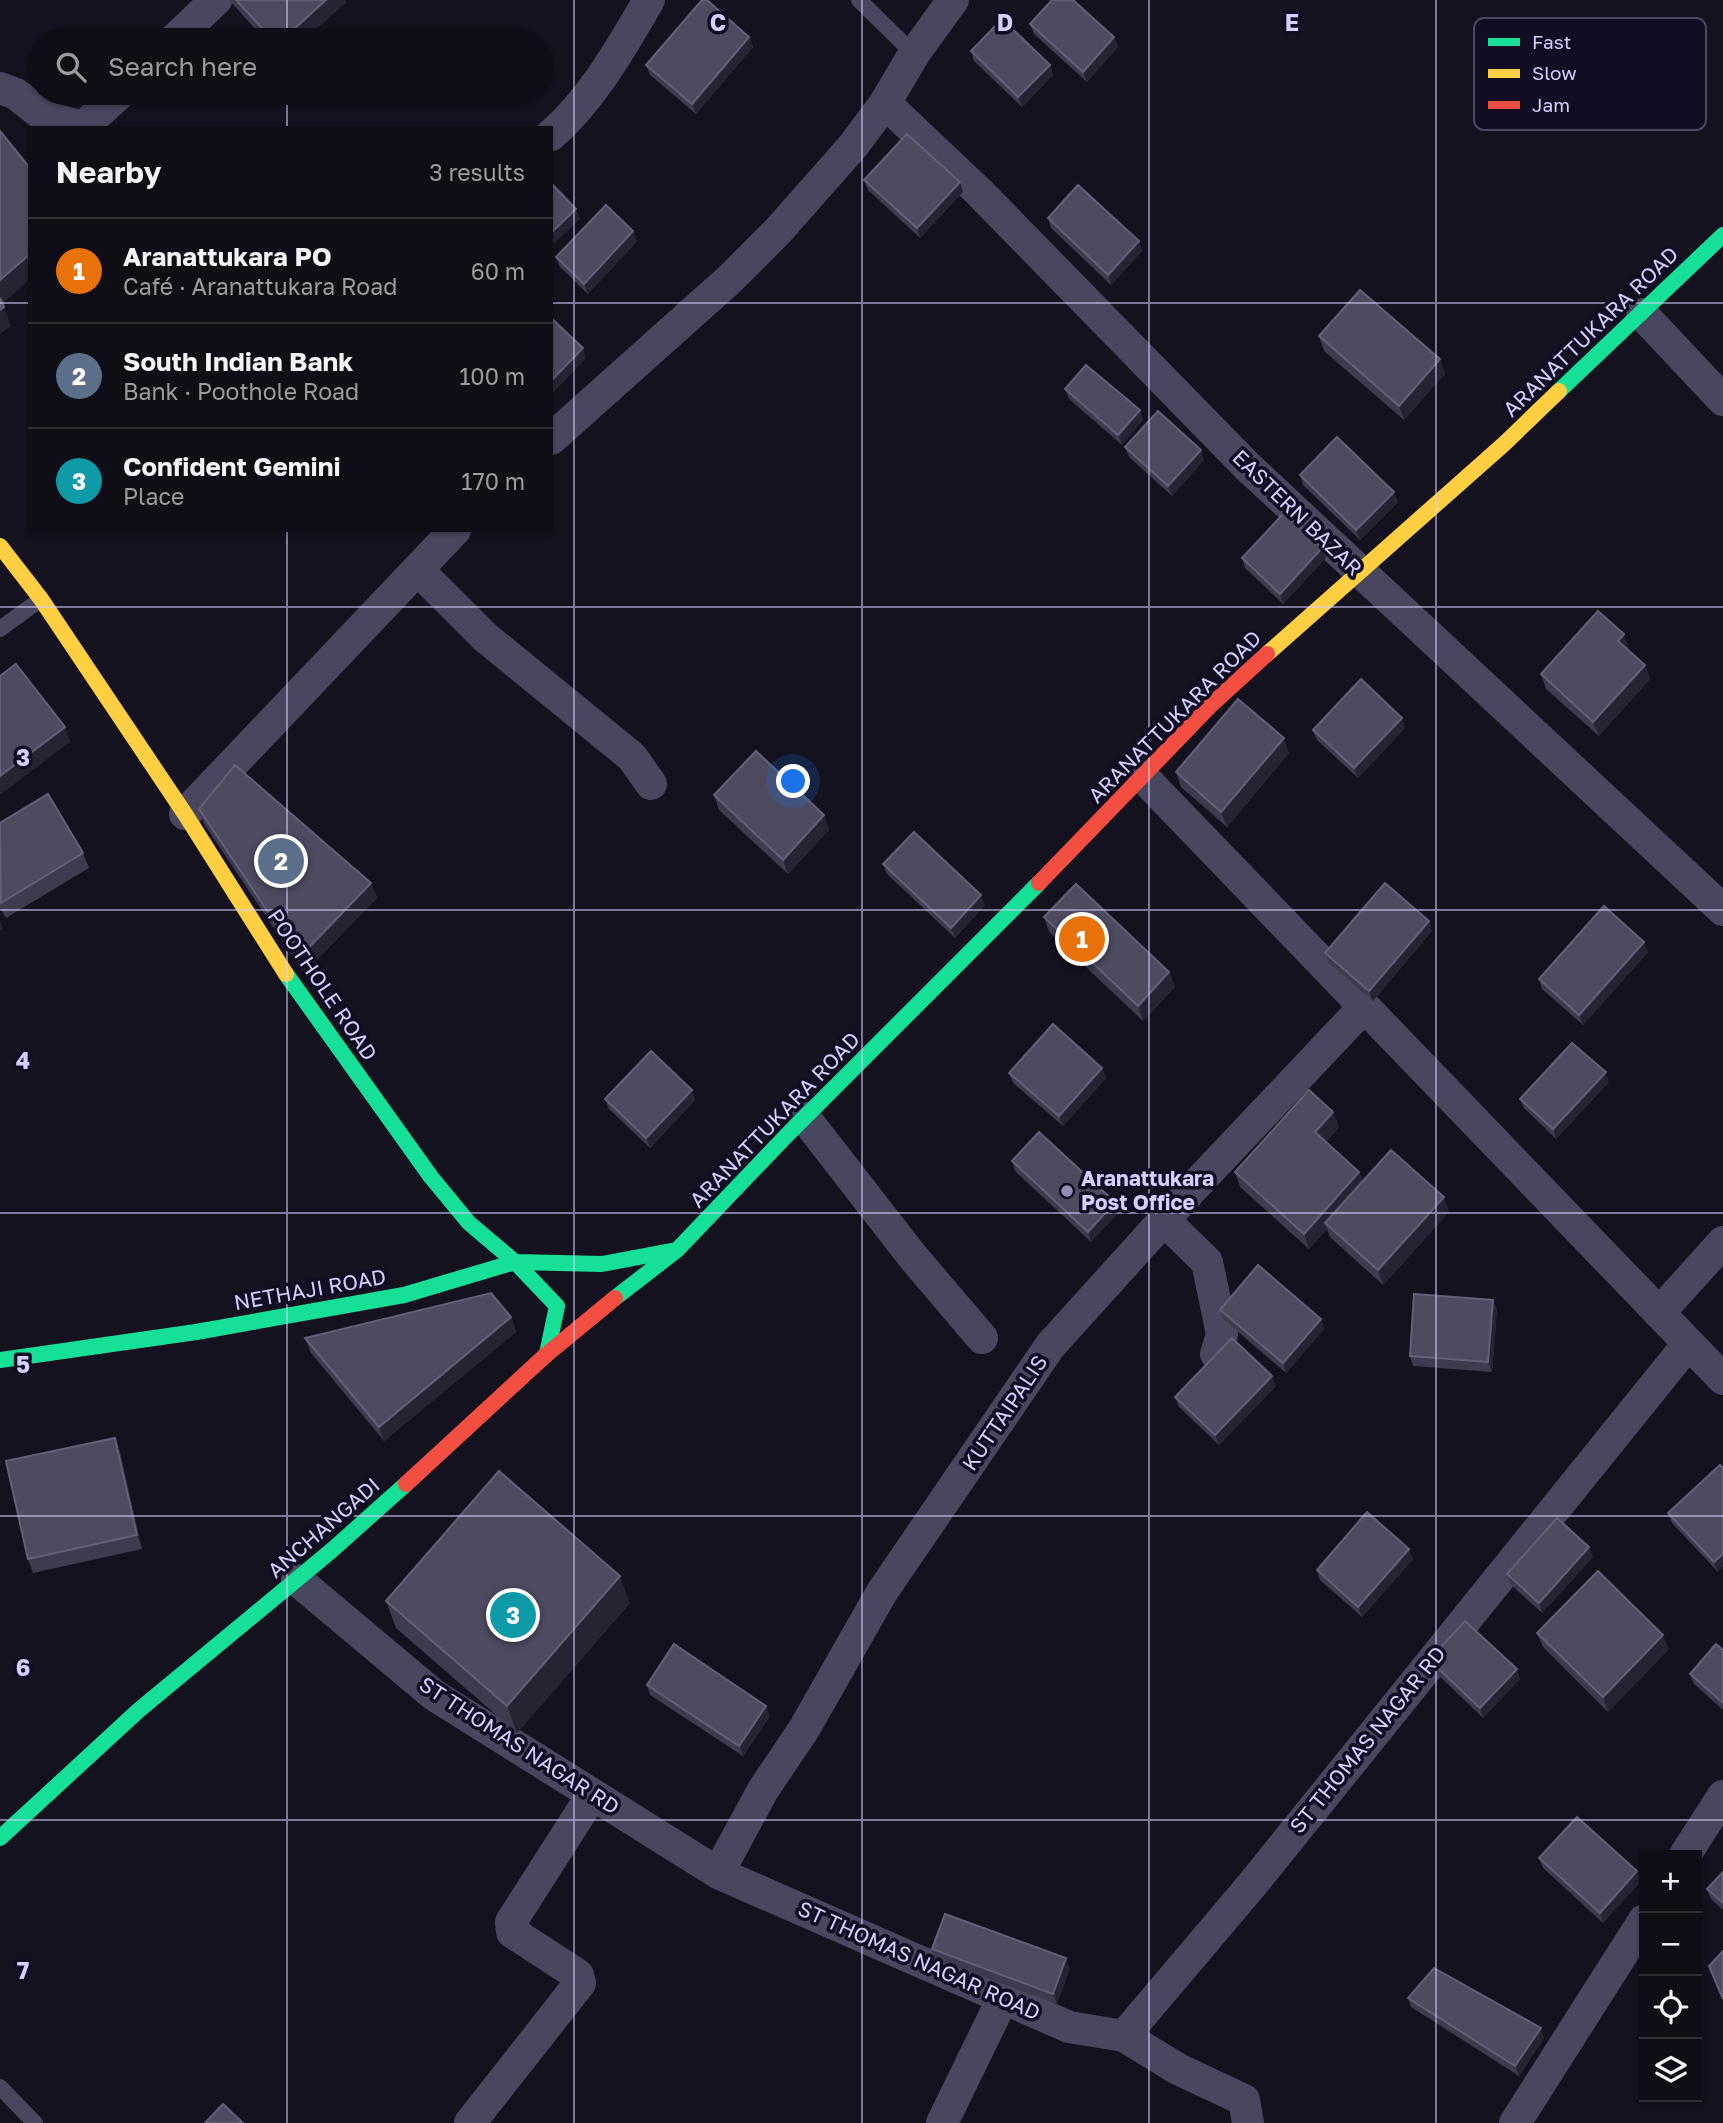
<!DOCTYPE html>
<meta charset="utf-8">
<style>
:root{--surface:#0f0e16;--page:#18171f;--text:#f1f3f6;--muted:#9b9ca1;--line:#2f2e35;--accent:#918db0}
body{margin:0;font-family:"Golos Text",sans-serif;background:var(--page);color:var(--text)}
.controls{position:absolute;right:21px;bottom:21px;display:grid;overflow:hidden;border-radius:0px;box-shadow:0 2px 5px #0004}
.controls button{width:63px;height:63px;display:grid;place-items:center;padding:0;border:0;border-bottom:2px solid var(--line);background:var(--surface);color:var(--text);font:35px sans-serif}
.you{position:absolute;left:794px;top:782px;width:24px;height:24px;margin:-18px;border:5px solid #fff;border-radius:50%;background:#1a73e8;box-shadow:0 0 0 10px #1a73e833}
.badge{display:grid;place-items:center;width:46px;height:46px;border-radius:50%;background:var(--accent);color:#fff;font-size:23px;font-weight:700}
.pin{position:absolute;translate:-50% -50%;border:4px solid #fff;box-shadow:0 2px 7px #0006}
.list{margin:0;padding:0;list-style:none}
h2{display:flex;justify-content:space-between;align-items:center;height:91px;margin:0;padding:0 28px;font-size:30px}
h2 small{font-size:23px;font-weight:400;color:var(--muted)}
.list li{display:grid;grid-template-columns:46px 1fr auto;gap:21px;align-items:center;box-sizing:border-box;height:105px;padding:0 28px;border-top:2px solid var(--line)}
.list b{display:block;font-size:26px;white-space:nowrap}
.list p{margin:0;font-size:23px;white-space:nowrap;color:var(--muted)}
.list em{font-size:23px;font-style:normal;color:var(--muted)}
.icon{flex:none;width:38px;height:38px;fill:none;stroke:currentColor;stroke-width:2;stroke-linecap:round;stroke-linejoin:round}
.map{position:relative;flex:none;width:1723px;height:2123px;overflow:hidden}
.search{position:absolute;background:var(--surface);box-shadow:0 2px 5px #0004;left:28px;top:28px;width:525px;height:77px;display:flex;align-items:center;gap:18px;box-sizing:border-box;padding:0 24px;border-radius:38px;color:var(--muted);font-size:26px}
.panel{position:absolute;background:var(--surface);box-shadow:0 2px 5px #0004;left:28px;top:126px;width:525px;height:406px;border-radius:0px}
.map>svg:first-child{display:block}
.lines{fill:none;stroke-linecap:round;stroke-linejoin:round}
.lane{stroke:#48475f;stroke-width:16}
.street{stroke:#48475f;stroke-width:32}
.fast{stroke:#16e098;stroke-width:16}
.slow{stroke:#ffcf43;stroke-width:16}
.jam{stroke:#f24e42;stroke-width:16}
.wall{fill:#3d3b4e}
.shaded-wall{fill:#262433}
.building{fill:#4e4b61;stroke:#63607a;stroke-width:2}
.grid{fill:none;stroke:#d4cfff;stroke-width:2;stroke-opacity:0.55}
.poi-dot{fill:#918db0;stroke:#110d23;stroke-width:2.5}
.labels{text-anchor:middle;stroke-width:7;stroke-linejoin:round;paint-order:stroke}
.street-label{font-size:21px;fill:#d4cfff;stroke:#110d23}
.poi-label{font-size:21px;font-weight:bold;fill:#d4cfff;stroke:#110d23;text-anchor:start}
.key{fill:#110d23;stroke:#4c4765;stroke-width:2}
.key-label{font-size:19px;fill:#d4cfff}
.grid-label{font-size:23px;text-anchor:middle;font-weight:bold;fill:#d4cfff;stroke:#110d23;stroke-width:7;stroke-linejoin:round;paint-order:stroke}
</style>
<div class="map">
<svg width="1723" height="2123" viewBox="0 0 1723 2123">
<rect width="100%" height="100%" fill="#14121e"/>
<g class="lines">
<path class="lane" d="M859,0L914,54
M0,629L41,599
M0,2087L35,2123"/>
<path class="street" d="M174,40L216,0
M0,88L16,94L45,117L83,127L120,93
M885,103L979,192L1247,466L1723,910
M551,135C592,100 622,46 649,0
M1642,314L1723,400
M551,439L730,279L777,232L853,146L885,103L914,54L953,0
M418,570L485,637L632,757L651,784
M1143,777L1723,1379
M185,814L455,530
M805,1118L913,1257L982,1338
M1164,1220L1207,1262L1222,1334L1216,1354
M1659,1313L1723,1242
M297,1580L434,1695L718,1873L1069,2027L1124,2036L1178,2069L1244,2100L1248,2123
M1685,1855L1723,1796
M718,1873L763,1790L804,1729L882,1592L1050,1346L1192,1189L1364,1007
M1124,2036L1251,1886L1688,1344
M470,2123L580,1983L578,1975L512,1932L511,1922L592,1795
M942,2123L1003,1998
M1515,2123L1644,1920"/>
<path class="fast" d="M1559,391L1723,235
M286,974L431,1177L469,1223L515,1262L602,1264L671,1251
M615,1298L677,1250L786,1136L1039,883
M0,1360L196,1332L404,1295L515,1262L557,1306L547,1354
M0,1838L139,1710L331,1551L406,1484"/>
<path class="slow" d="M0,546L41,599L185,814L286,974
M1267,654L1504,444L1559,391"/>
<path class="jam" d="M1039,883L1212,704L1267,654
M406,1484L547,1354L615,1298"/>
</g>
<path class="wall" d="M230,0H345L346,2L304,40H265L232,3Z
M1030,24L1114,37L1118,47L1087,82L1034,34Z
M749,37L753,47L696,114L650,75L646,65Z
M971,51L1050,65L1053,75L1022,107L974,61Z
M864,180L963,192L920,238L868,190Z
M1048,218L1139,241L1142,251L1111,285L1051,228Z
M633,231L637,241L588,294L560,267L556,257Z
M1319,336L1440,359L1445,374L1404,420L1324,351Z
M1065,389L1140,410L1143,420L1122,445L1069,399Z
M1125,447L1204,460L1172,496L1129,457Z
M1300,475L1398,502L1360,540L1303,485Z
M1242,558H1326L1283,604L1245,568Z
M1624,634L1629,649L1628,650L1645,665L1650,679L1599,736L1546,689L1541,674Z
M1402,718L1405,728L1358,778L1317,740L1313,730Z
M1289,753L1227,827L1181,787L1176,772Z
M714,795L824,815L829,830L788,874L719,810Z
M199,809L371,883L377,898L304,973L204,824Z
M0,823L83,853L89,868L6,918L0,908Z
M883,864L985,905L955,938L887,874Z
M1044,917L1169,972L1175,987L1143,1021L1049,932Z
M1432,931L1373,1001L1329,963L1325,953Z
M1648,952L1583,1025L1542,989L1539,979Z
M1102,1068L1106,1078L1063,1126L1013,1083L1009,1073Z
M1609,1082L1556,1139L1524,1108L1520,1099Z
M692,1090L695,1100L650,1148L609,1109L605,1099Z
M1333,1112L1339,1127L1326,1142L1359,1172L1363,1181L1449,1212L1383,1285L1330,1237L1327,1229L1309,1249L1240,1187L1235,1172Z
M1012,1161L1115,1202L1119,1212L1091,1242L1015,1171Z
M1493,1300L1497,1310L1492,1372L1413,1366L1410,1356Z
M1220,1310L1324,1329L1286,1373L1223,1319Z
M511,1317L516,1332L384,1441L311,1353L305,1338Z
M1276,1386L1219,1445L1179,1407L1175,1397Z
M115,1438L120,1452L142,1549L33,1573L28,1559Z
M1720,1465L1718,1572L1672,1523L1668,1513Z
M1593,1557L1542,1613L1510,1584L1507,1574Z
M1413,1559L1362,1617L1320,1580L1317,1570Z
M386,1601L630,1603L517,1733L396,1628Z
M1537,1633L1669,1649L1608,1712L1543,1647Z
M1723,1650V1710L1694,1684L1690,1674Z
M1429,1660L1520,1679L1483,1718L1433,1670Z
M647,1685L770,1716L743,1756L650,1695Z
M1539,1858L1641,1881L1603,1923L1543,1868Z
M1723,1872V1910L1711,1899L1707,1889Z
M932,1949L1070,1968L1057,2004L935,1959Z
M1408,1998L1544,2038L1519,2076L1411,2007Z"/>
<path class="shaded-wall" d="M326,0H345L346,2L304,40H282Z
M749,37L753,47L696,114L692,104Z
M1114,37L1118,47L1087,82L1083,72Z
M1050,65L1053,75L1022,107L1018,97Z
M960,182L963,192L920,238L917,228Z
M576,209L580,219L551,246V233Z
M633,231L637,241L588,294L584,284Z
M1139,241L1142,251L1111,285L1108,275Z
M30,254V279L2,304L0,298V280Z
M4,307L11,326L0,334V310Z
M583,348L586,358L551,395V381Z
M1440,359L1445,374L1404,420L1399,406Z
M1140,410L1143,420L1122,445L1118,435Z
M1201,450L1204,460L1172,496L1168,486Z
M1394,492L1398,502L1360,540L1356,530Z
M1322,548L1326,558L1283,604L1280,594Z
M1624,634L1629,649L1623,655L1618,641Z
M1645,665L1650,679L1599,736L1593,722Z
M1402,718L1405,728L1358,778L1354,768Z
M65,727L70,742L0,795V776Z
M1284,738L1289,753L1227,827L1221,812Z
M824,815L829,830L788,874L783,860Z
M371,883L377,898L304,973L299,958Z
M981,895L985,905L955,938L951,928Z
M0,920L3,929L0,931Z
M1429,921L1432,931L1373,1001L1369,991Z
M1644,942L1648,952L1583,1025L1579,1015Z
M1169,972L1175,987L1143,1021L1138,1006Z
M1102,1068L1106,1078L1063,1126L1059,1116Z
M1606,1072L1609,1082L1556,1139L1553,1129Z
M692,1090L695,1100L650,1148L646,1138Z
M1333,1112L1339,1127L1321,1147L1315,1132Z
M1359,1172L1365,1187L1325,1223L1327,1229L1309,1249L1304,1234Z
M1444,1197L1449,1212L1383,1285L1378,1270Z
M1115,1202L1119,1212L1091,1242L1088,1232Z
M1493,1300L1497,1310L1492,1372L1488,1362Z
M511,1317L516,1332L384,1441L379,1427Z
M1321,1319L1324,1329L1286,1373L1283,1363Z
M1272,1376L1276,1386L1219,1445L1215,1435Z
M115,1438L120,1452L142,1549L137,1535Z
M1589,1547L1593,1557L1542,1613L1539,1603Z
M1409,1549L1413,1559L1362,1617L1358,1607Z
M1723,1554V1567L1718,1572L1714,1562Z
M620,1576L630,1603L517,1733L507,1706Z
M1663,1635L1669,1649L1608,1712L1603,1697Z
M1517,1669L1520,1679L1483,1718L1480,1708Z
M766,1706L770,1716L743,1756L739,1746Z
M1637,1871L1641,1881L1603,1923L1600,1913Z
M1066,1958L1070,1968L1057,2004L1053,1994Z
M1541,2028L1544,2038L1519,2076L1515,2066Z"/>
<path class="building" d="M236,0H326L282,40H273Z
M702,0H707L749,37L692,104L646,65Z
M1052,0H1073L1114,37L1083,72L1030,24Z
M1002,19L1050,65L1018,97L971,51Z
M0,131L30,168V254L0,280Z
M907,134L960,182L917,228L864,180Z
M551,183L576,209L551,233Z
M1078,185L1139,241L1108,275L1048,218Z
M606,205L633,231L584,284L556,257Z
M1360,290L1440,359L1399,406L1319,336Z
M0,298L4,307L0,310Z
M551,318L583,348L551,381Z
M1086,365L1140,410L1118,435L1065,389Z
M1158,411L1201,450L1168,486L1125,447Z
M1337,437L1394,492L1356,530L1300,475Z
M1285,512L1322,548L1280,594L1242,558Z
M1598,611L1624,634L1618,641L1645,665L1593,722L1541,674Z
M16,664L65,727L0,776V676Z
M1361,679L1402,718L1354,768L1313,730Z
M1238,699L1284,738L1221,812L1176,772Z
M756,751L824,815L783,860L714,795Z
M235,765L371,883L299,958L199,809Z
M48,794L83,853L1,903L0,823Z
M914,832L981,895L951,928L883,864Z
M1385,883L1429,921L1369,991L1325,953Z
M1076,884L1169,972L1138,1006L1044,917Z
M1604,906L1644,942L1579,1015L1539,979Z
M1053,1024L1102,1068L1059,1116L1009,1073Z
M1572,1043L1606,1072L1553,1129L1520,1099Z
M651,1051L692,1090L646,1138L605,1099Z
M1309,1090L1333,1112L1315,1132L1359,1172L1304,1234L1235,1172Z
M1039,1132L1115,1202L1088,1232L1012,1161Z
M1391,1150L1444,1197L1378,1270L1325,1223Z
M1258,1265L1321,1319L1283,1363L1220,1310Z
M491,1293L511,1317L379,1427L305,1338Z
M1414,1294L1493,1300L1488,1362L1410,1356Z
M1232,1338L1272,1376L1215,1435L1175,1397Z
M115,1438L137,1535L28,1559L6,1461Z
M1720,1465L1723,1468V1554L1714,1562L1668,1513Z
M499,1471L620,1576L507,1706L386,1601Z
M1367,1512L1409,1549L1358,1607L1317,1570Z
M1557,1518L1589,1547L1539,1603L1507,1574Z
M1598,1571L1663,1635L1603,1697L1537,1633Z
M1465,1621L1517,1669L1480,1708L1429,1660Z
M674,1644L766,1706L739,1746L647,1685Z
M1716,1644L1723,1650V1703L1690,1674Z
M1577,1817L1637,1871L1600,1913L1539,1858Z
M1723,1872V1903L1707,1889Z
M945,1914L1066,1958L1053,1994L932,1949Z
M1723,1951V1999L1709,1966Z
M1434,1968L1541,2028L1515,2066L1408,1998Z
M223,2104L243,2123H205Z"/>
<path class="grid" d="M287,0V40M574,0V2123M862,0V2123M1149,0V2123M1436,0V2123M287,93V128M0,303H30M551,303H1723M287,530V2123M0,607H1723M0,910H1723M0,1213H1723M0,1516H1723M0,1820H1723"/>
<circle class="poi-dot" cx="1067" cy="1191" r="7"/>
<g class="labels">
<g class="street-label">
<text transform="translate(1591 332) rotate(-44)" y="7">ARANATTUKARA ROAD</text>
<text transform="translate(1297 513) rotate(44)" y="7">EASTERN BAZAR</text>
<text transform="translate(1175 717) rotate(-45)" y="7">ARANATTUKARA ROAD</text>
<text transform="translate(322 985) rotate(56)" y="7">POOTHOLE ROAD</text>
<text transform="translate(775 1120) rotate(-46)" y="7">ARANATTUKARA ROAD</text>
<text transform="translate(310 1290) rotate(-10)" y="7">NETHAJI ROAD</text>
<text transform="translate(1005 1413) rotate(-56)" y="7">KUTTAIPALIS</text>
<text transform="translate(324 1528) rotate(-41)" y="7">ANCHANGADI</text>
<text transform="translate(1368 1740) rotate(-51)" y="7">ST THOMAS NAGAR RD</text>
<text transform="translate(519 1746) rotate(33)" y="7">ST THOMAS NAGAR RD</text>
<text transform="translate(919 1961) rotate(24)" y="7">ST THOMAS NAGAR ROAD</text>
</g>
<g class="poi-label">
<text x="1081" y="1186">Aranattukara<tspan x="1081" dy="24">Post Office</tspan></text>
</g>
</g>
<rect x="1474" y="18" width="232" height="112" rx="10" class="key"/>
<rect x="1488" y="38" width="32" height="8" fill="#16e098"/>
<rect x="1488" y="69" width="32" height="9" fill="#ffcf43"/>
<rect x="1488" y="101" width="32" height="8" fill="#f24e42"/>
<g class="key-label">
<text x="1532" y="49">Fast</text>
<text x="1532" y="80">Slow</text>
<text x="1532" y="112">Jam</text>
</g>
<g class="grid-label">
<text x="718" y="31">C</text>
<text x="1005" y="31">D</text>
<text x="1292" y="31">E</text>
<text x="23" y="766">3</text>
<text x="23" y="1069">4</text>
<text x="23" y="1373">5</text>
<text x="23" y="1676">6</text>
<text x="23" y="1979">7</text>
</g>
</svg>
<div class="controls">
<button>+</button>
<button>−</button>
<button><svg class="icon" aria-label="locate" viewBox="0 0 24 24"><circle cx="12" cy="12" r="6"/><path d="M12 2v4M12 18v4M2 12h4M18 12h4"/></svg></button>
<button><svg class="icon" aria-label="layers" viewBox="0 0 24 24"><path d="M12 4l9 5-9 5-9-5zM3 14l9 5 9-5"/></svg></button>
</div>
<div class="you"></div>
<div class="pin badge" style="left:1082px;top:939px;background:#e8710a">1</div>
<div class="pin badge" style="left:281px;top:861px;background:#5c6f8a">2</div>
<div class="pin badge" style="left:513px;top:1615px;background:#0f9aa8">3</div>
<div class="search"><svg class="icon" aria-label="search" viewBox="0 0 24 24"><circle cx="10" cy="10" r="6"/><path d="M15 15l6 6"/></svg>Search here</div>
<section class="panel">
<h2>Nearby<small>3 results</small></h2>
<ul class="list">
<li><span class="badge" style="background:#e8710a">1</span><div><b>Aranattukara PO</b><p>Café · Aranattukara Road</p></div><em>60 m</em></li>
<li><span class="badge" style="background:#5c6f8a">2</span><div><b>South Indian Bank</b><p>Bank · Poothole Road</p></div><em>100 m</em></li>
<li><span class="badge" style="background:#0f9aa8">3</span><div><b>Confident Gemini</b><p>Place</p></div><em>170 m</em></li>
</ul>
</section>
</div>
